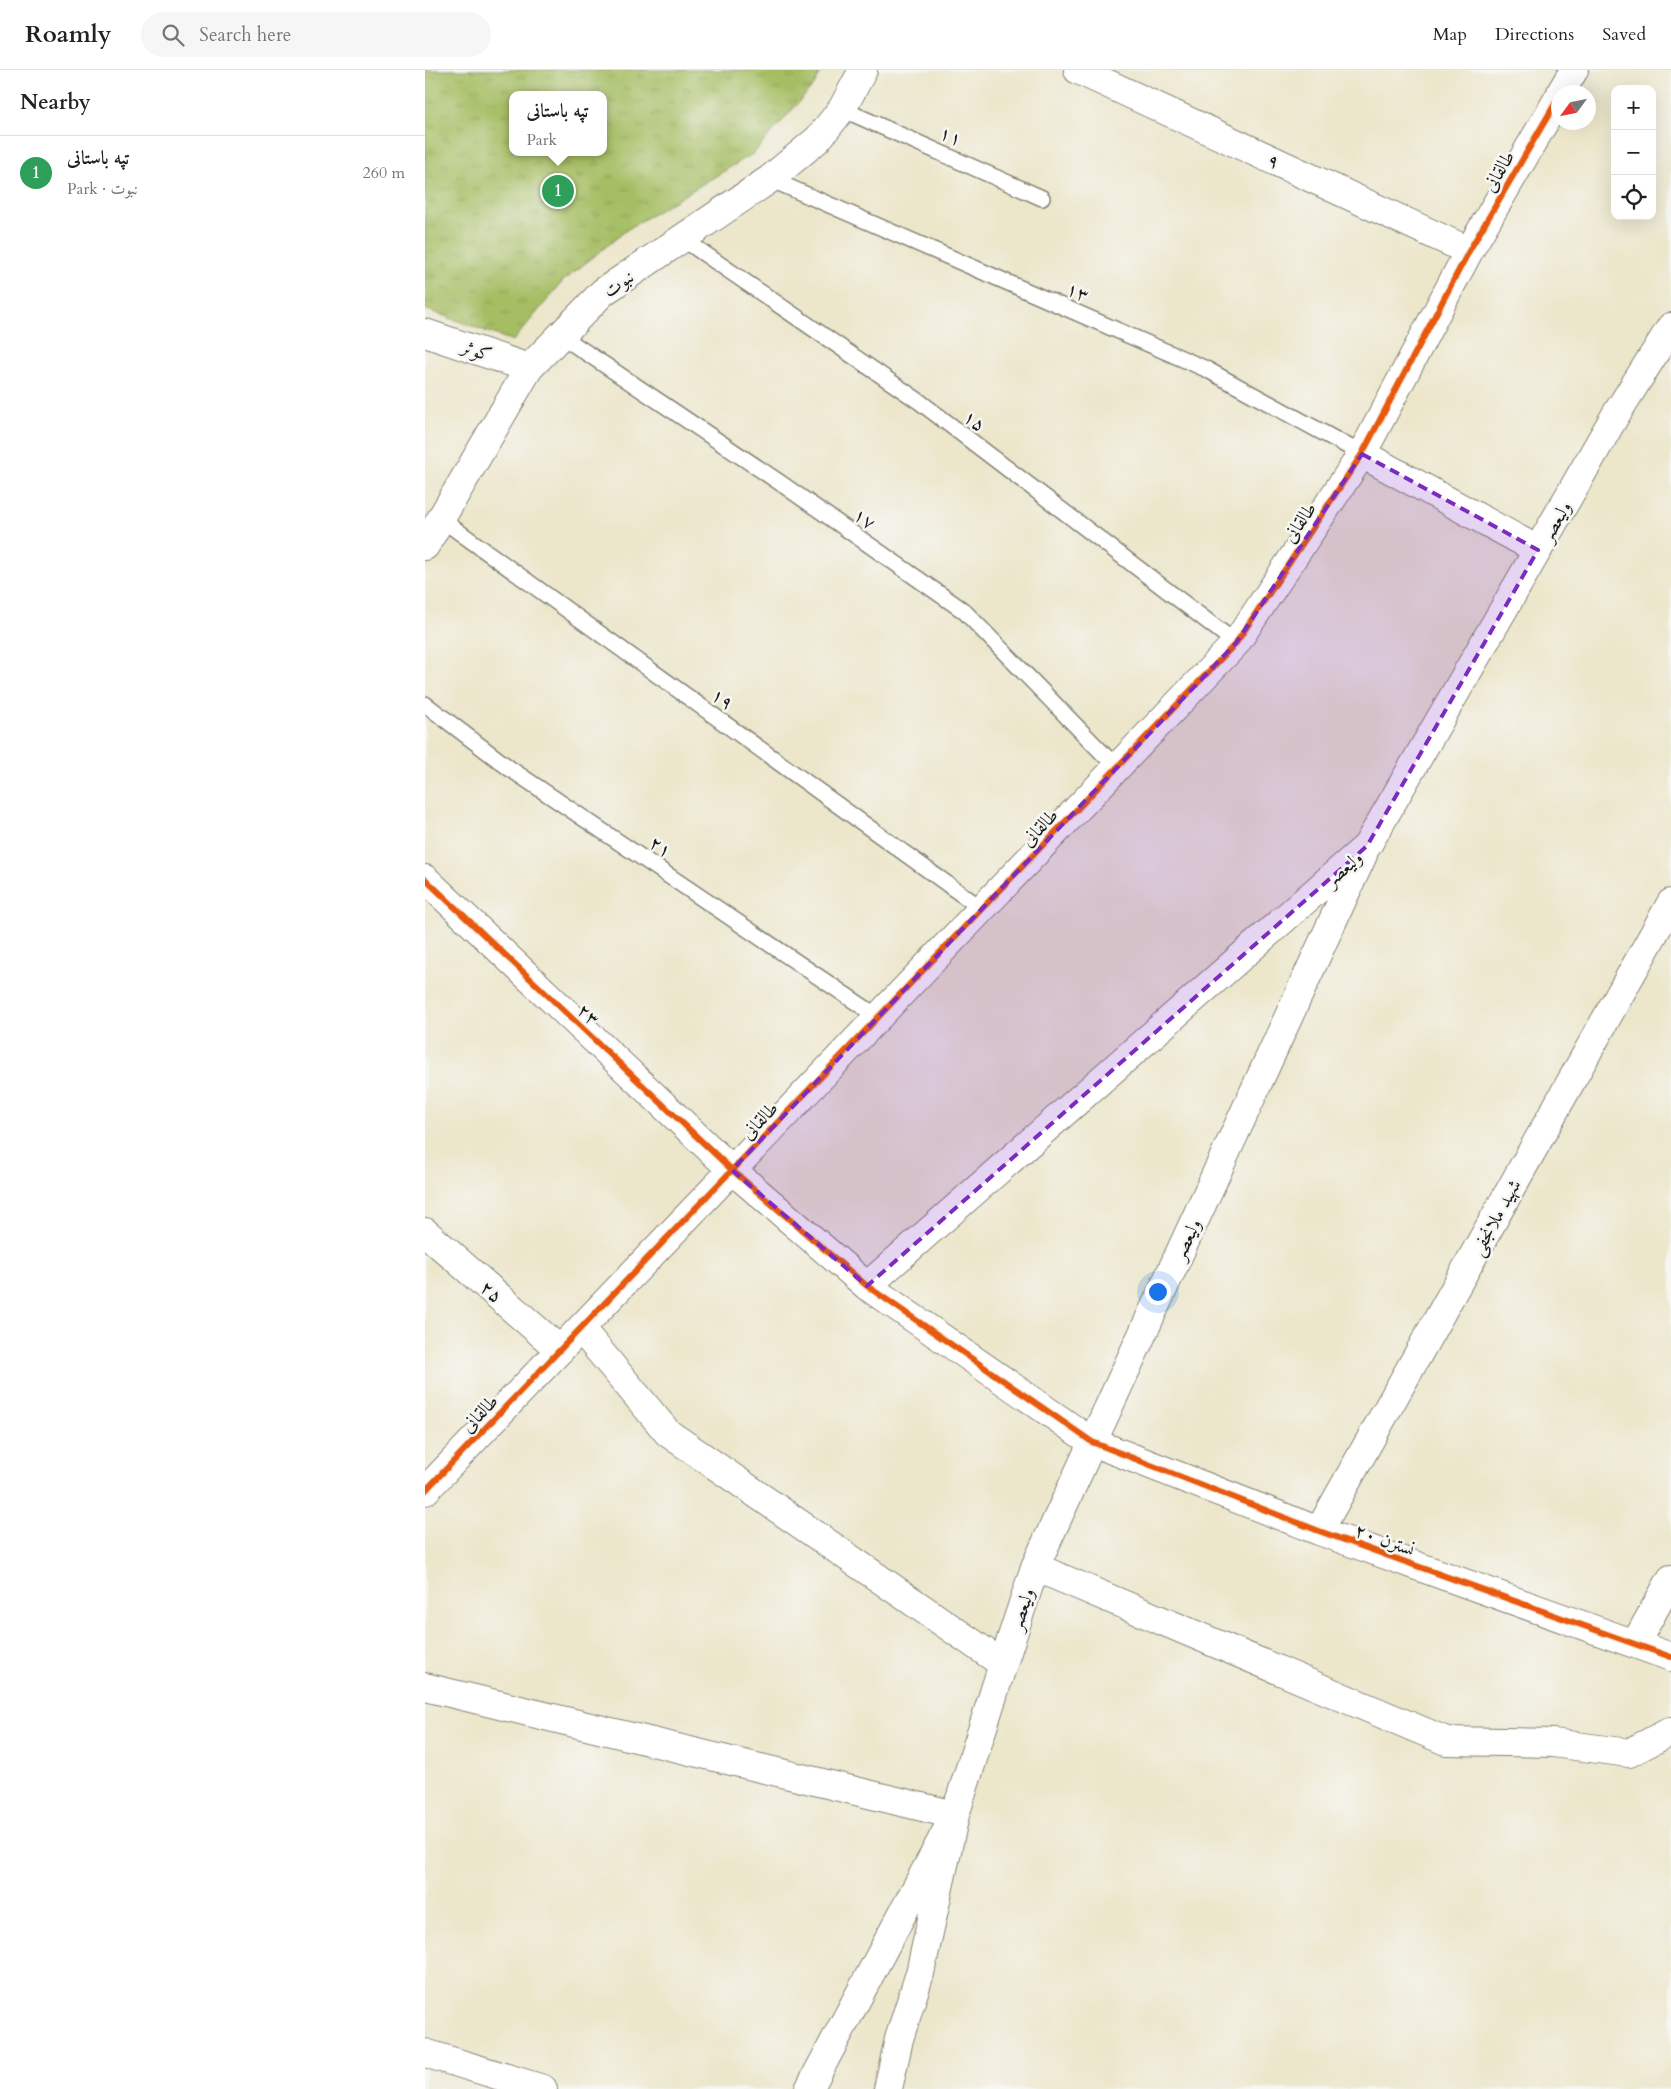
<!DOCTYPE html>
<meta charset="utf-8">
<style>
:root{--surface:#fff;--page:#f6f6f6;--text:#222;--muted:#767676;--line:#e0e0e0;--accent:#2563eb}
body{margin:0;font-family:Cardo,Amiri,serif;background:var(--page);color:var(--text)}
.controls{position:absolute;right:15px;top:15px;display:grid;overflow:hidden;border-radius:10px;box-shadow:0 5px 20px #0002}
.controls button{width:45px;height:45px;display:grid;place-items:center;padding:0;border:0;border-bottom:1px solid var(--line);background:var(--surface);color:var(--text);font:25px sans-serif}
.compass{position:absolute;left:1126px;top:15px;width:45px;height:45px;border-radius:50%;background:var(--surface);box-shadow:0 5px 20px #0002;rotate:237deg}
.you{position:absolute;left:732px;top:1221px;width:18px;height:18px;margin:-12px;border:4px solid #fff;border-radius:50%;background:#1a73e8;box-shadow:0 0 0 8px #1a73e833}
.badge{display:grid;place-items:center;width:32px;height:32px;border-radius:50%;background:var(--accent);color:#fff;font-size:16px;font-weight:700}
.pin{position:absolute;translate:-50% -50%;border:2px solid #fff;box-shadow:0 1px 5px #0006}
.popup{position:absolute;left:84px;top:21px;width:98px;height:65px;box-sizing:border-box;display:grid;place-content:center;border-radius:10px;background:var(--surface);filter:drop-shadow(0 1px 4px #0005);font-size:16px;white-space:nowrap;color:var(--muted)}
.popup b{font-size:19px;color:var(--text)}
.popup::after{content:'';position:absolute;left:50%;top:100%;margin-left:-10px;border:10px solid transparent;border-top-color:var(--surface)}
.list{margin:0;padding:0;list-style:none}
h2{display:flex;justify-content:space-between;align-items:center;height:65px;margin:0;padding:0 20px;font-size:21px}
h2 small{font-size:16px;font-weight:400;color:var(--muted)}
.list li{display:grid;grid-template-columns:32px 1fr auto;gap:15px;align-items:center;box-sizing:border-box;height:75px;padding:0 20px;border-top:1px solid var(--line)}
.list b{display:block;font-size:19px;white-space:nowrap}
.list p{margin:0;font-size:16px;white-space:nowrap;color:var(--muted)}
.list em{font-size:16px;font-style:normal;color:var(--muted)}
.icon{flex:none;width:28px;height:28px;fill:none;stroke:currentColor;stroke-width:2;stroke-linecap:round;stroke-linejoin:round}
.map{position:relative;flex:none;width:1246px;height:2019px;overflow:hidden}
header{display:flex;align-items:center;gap:30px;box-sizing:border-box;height:70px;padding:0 25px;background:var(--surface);border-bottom:1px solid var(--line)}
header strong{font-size:24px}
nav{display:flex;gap:28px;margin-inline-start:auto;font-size:18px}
.search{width:350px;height:45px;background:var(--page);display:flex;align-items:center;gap:12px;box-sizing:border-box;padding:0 18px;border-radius:28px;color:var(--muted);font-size:19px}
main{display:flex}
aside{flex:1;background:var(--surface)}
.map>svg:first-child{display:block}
.grass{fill:url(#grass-tufts);stroke:#616d40;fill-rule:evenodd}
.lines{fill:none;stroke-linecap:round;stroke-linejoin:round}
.service-casing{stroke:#848174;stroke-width:18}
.minor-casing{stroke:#848174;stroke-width:30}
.tertiary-casing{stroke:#848174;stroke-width:30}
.service{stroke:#fff;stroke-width:15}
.minor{stroke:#fff;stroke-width:28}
.tertiary{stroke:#fff;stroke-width:28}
.cycleway-casing{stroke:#f6f6f2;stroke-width:9}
.cycleway{stroke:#e8590c;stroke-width:6}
.marked{fill:#7b2cbf;fill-opacity:0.2;stroke:#7b2cbf;stroke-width:4;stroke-dasharray:10 6;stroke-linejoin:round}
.labels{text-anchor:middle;stroke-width:5;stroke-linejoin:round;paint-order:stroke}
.street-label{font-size:19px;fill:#1c1c1c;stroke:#f6f6f2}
</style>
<header>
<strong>Roamly</strong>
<div class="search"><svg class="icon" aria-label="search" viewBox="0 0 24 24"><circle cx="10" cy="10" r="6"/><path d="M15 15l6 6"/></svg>Search here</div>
<nav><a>Map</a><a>Directions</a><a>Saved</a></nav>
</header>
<main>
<aside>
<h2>Nearby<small></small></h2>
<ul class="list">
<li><span class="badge" style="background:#2e9e5b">1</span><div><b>تپه باستانی</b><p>Park · نبوت</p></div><em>260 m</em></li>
</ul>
</aside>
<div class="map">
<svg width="1246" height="2019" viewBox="0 0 1246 2019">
<defs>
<pattern id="grass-tufts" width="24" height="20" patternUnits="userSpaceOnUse" patternTransform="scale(1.25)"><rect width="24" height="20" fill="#a6be63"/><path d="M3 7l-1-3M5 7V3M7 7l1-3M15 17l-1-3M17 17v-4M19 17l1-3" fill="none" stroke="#8ea355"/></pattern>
</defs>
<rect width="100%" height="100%" fill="#f6f6f2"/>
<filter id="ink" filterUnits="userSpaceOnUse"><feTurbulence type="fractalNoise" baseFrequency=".02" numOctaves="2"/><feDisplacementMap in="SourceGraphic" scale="10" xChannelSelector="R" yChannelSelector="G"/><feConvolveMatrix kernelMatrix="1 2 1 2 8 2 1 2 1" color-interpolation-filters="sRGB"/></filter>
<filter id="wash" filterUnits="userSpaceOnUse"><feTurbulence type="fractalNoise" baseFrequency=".0096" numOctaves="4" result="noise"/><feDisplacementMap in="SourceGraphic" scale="20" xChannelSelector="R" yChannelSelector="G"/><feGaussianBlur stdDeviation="1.12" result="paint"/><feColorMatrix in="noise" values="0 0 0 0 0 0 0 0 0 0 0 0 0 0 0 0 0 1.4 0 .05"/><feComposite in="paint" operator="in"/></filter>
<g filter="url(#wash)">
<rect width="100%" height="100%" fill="#ece6cb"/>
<path class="grass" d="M0,0H396L390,14L329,83L203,159L138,211L88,271L0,239ZM88,25H178V82H88Z"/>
</g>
<g filter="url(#ink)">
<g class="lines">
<g class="service-casing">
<path id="service" d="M417,39L617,128
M345,109L781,299L937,384
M258,169L495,332L811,573
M135,265L354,412L539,541L692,698
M16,449L557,839
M0,634L84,698L453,947"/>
</g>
<g class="minor-casing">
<path id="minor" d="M653,0L1044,181
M1136,22L1149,0
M937,384L1113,480
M0,809L307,1100L442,1216L667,1372L894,1461L1246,1587
M0,1162L135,1280
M156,1259L243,1363L578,1594L530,1745L384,2019
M0,1421L811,573L937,384L1044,181L1134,27
M894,1461L1246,833
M610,1497L1021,1671L1128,1673L1204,1683L1246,1661
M1210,1574L1246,1509
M0,1617L530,1745L495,1903L474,1969L463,2019
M0,1983L118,2019"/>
</g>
<g class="tertiary-casing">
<path id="tertiary" d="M0,263L104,298
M0,476L104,298L178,222L345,109L393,69L417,39L438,0
M442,1216L942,776L1190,346L1246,257
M578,1594L610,1497L938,785"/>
</g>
<use href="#service" class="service"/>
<use href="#minor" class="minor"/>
<use href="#tertiary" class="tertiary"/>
<g class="cycleway-casing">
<path id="cycleway" d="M0,809L307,1100L442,1216L667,1372L894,1461L1246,1587
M0,1421L811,573L937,384L1044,181L1134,27"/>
</g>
<use href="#cycleway" class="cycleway"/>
</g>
</g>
<path class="marked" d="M937,384L1113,480L942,776L442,1216L307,1100L811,573Z"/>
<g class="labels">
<g class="street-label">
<text transform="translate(526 65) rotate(24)" y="7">۱۱</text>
<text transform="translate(849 90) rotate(25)" y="7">۹</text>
<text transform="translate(1073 101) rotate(-60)" y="7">طالقانی</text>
<text transform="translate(193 213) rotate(-36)" y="7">نبوت</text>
<text transform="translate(653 221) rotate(24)" y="7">۱۳</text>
<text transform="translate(52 280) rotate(19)" y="7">کوثر</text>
<text transform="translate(550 350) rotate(37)" y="7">۱۵</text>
<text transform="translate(440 448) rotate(35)" y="7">۱۷</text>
<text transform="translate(1130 451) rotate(-60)" y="7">ولیعصر</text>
<text transform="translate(874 452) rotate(-56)" y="7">طالقانی</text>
<text transform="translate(298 628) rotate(36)" y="7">۱۹</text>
<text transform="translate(614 757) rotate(-46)" y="7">طالقانی</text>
<text transform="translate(236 776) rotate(34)" y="7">۲۱</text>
<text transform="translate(918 798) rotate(-41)" y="7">ولیعصر</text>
<text transform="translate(164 944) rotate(43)" y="7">۲۳</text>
<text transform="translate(334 1050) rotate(-46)" y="7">طالقانی</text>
<text transform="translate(1070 1147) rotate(-61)" y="7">شهید ملانجفی</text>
<text transform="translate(761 1169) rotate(-65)" y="7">ولیعصر</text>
<text transform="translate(67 1221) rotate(41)" y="7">۲۵</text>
<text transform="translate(54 1343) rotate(-46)" y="7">طالقانی</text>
<text transform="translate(960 1469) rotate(20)" y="7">نسترن ۲۰</text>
<text transform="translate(596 1539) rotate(-72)" y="7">ولیعصر</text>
</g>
</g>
</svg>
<div class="controls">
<button>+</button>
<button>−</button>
<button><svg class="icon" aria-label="locate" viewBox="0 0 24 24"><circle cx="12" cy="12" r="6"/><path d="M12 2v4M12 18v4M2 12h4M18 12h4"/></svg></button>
</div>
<svg class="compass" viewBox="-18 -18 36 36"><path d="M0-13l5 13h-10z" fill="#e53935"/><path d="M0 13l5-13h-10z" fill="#767676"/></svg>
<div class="you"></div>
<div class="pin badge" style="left:133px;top:121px;background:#2e9e5b">1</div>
<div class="popup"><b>تپه باستانی</b>Park</div>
</div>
</main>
